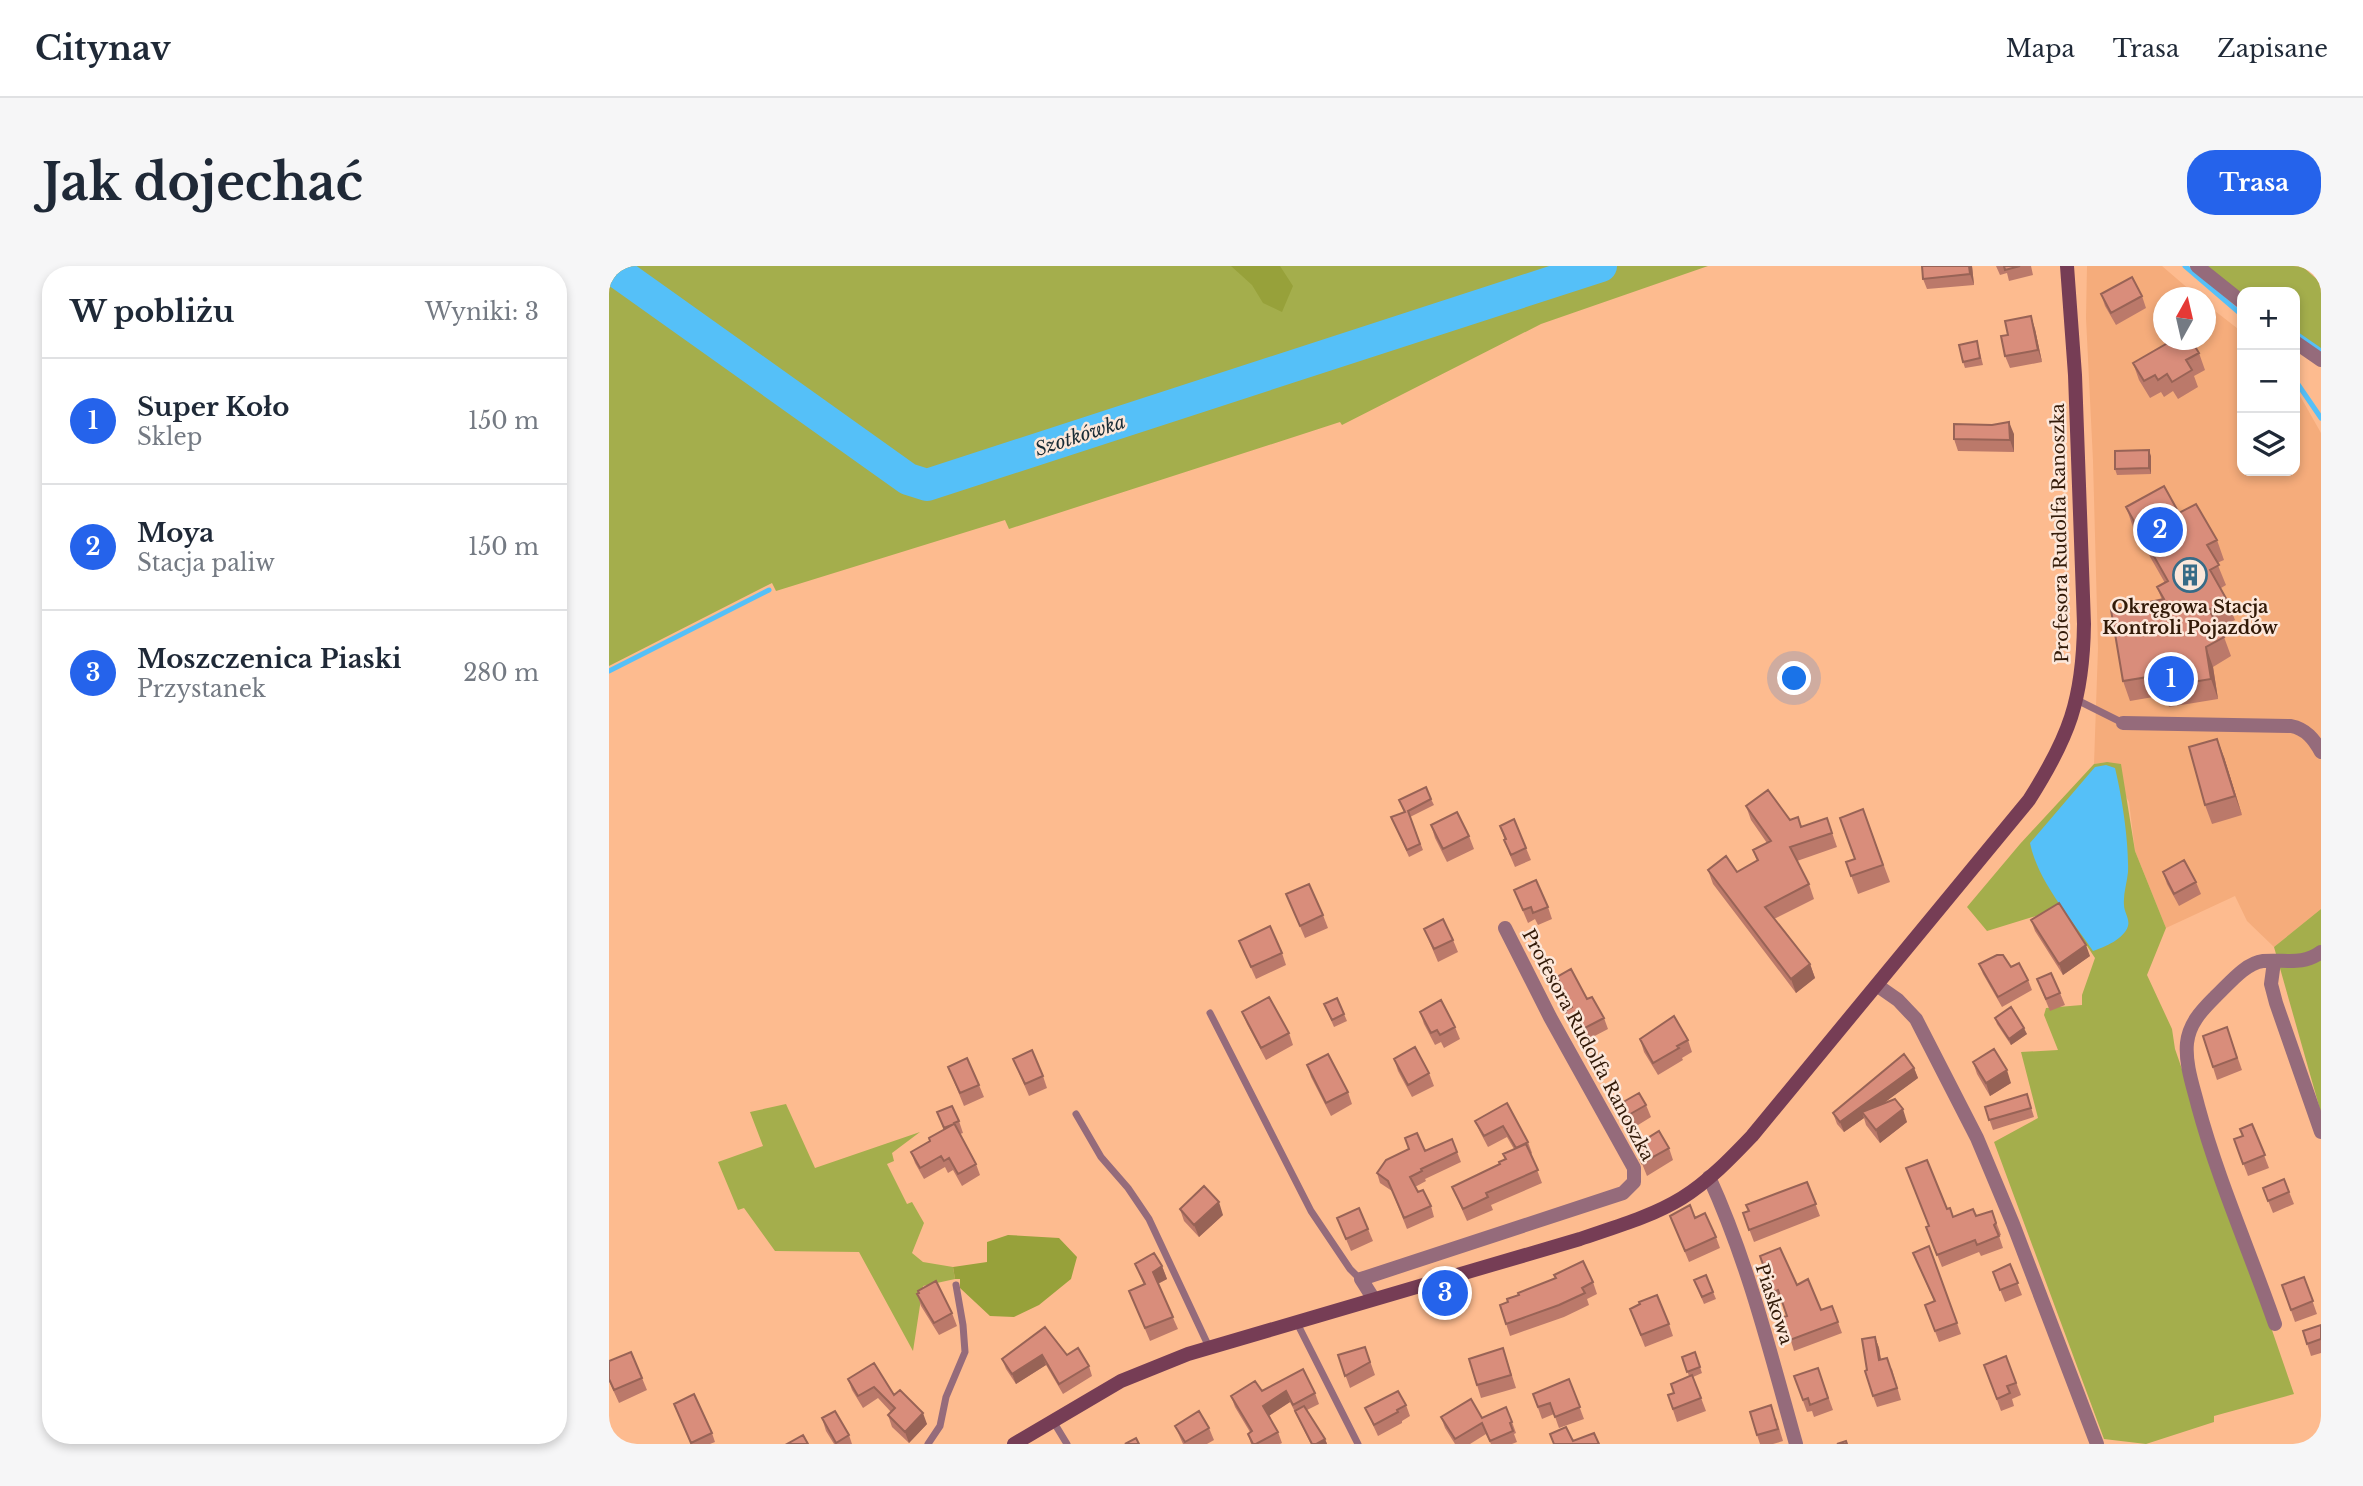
<!DOCTYPE html>
<html lang="pl">
<meta charset="utf-8">
<style>
:root{--surface:#fff;--page:#f6f6f7;--text:#1f2937;--muted:#747a83;--line:#e0e1e3;--accent:#2563eb}
body{margin:0;font-family:"Libre Baskerville",serif;background:var(--page);color:var(--text)}
.controls{position:absolute;right:21px;top:21px;display:grid;overflow:hidden;border-radius:14px;box-shadow:0 4px 10px #0003}
.controls button{width:63px;height:63px;display:grid;place-items:center;padding:0;border:0;border-bottom:2px solid var(--line);background:var(--surface);color:var(--text);font:35px sans-serif}
.compass{position:absolute;left:1544px;top:21px;width:63px;height:63px;border-radius:50%;background:var(--surface);box-shadow:0 4px 10px #0003;rotate:8deg}
.you{position:absolute;left:1186px;top:413px;width:24px;height:24px;margin:-18px;border:5px solid #fff;border-radius:50%;background:#1a73e8;box-shadow:0 0 0 10px #1a73e833}
.badge{display:grid;place-items:center;width:46px;height:46px;border-radius:50%;background:var(--accent);color:#fff;font-size:23px;font-weight:700}
.pin{position:absolute;translate:-50% -50%;border:4px solid #fff;box-shadow:0 2px 7px #0006}
.list{margin:0;padding:0;list-style:none}
h2{display:flex;justify-content:space-between;align-items:center;height:91px;margin:0;padding:0 28px;font-size:30px}
h2 small{font-size:23px;font-weight:400;color:var(--muted)}
.list li{display:grid;grid-template-columns:46px 1fr auto;gap:21px;align-items:center;box-sizing:border-box;height:126px;padding:0 28px;border-top:2px solid var(--line)}
.list b{display:block;font-size:26px;white-space:nowrap}
.list p{margin:0;font-size:23px;white-space:nowrap;color:var(--muted)}
.list em{font-size:23px;font-style:normal;color:var(--muted)}
.icon{flex:none;width:38px;height:38px;fill:none;stroke:currentColor;stroke-width:2;stroke-linecap:round;stroke-linejoin:round}
.map{position:relative;flex:none;width:1712px;height:1178px;overflow:hidden;border-radius:28px}
header{display:flex;align-items:center;gap:42px;box-sizing:border-box;height:98px;padding:0 35px;background:var(--surface);border-bottom:2px solid var(--line)}
header strong{font-size:33px}
nav{display:flex;gap:38px;margin-inline-start:auto;font-size:24px}
.intro{display:flex;align-items:center;justify-content:space-between;box-sizing:border-box;height:168px;padding:0 42px}
h1{margin:0;font-size:49px}
.button{padding:18px 32px;border-radius:28px;background:var(--accent);color:#fff;font-size:24px;font-weight:700}
main{display:flex;gap:42px;padding:0 42px}
aside{flex:1;background:var(--surface);border-radius:28px;box-shadow:0 4px 10px #0003}
.map>svg:first-child{display:block}
.built{fill:#f5ac7b}
.green{fill:#a4ae4c}
.forest{fill:#97a13a}
.water{fill:#55c0f8}
.lines{fill:none;stroke-linecap:round;stroke-linejoin:round}
.stream{stroke:#55c0f8;stroke-width:5}
.river{stroke:#55c0f8;stroke-width:32}
.lane{stroke:#956b7b;stroke-width:7}
.street{stroke:#956b7b;stroke-width:14}
.secondary{stroke:#763d55;stroke-width:14}
.wall{fill:#bb796a}
.shaded-wall{fill:#986356}
.building{fill:#d98d7b;stroke:#986356;stroke-width:2}
.labels{text-anchor:middle;stroke-width:5;stroke-linejoin:round;paint-order:stroke}
.street-label{font-size:18px;fill:#321a08;stroke:#fce7da}
.poi-label{font-size:18px;font-weight:bold;fill:#321a08;stroke:#fce7da}
.water-label{font-size:19px;font-style:italic;fill:#192c36;stroke:#fce7da}
</style>
<header>
<strong>Citynav</strong>
<nav><a>Mapa</a><a>Trasa</a><a>Zapisane</a></nav>
</header>
<div class="intro"><h1>Jak dojechać</h1><a class="button">Trasa</a></div>
<main>
<aside>
<h2>W pobliżu<small>Wyniki: 3</small></h2>
<ul class="list">
<li><span class="badge">1</span><div><b>Super Koło</b><p>Sklep</p></div><em>150 m</em></li>
<li><span class="badge">2</span><div><b>Moya</b><p>Stacja paliw</p></div><em>150 m</em></li>
<li><span class="badge">3</span><div><b>Moszczenica Piaski</b><p>Przystanek</p></div><em>280 m</em></li>
</ul>
</aside>
<div class="map">
<svg width="1712" height="1178" viewBox="0 0 1712 1178">
<rect width="100%" height="100%" fill="#fdbb8f"/>
<path class="built" d="M1478,0H1553L1589,31L1554,32V74H1596L1597,38L1633,66V205H1686V121L1712,167V643L1665,681L1638,655L1626,630L1557,662L1526,585L1520,536L1498,496L1485,498L1489,382L1484,195L1477,52Z"/>
<path class="green" d="M0,0H1099L932,58L733,159L731,156L400,263L396,254L167,325L163,317L0,400Z
M1597,0H1693L1712,17V87L1686,68V26H1633V29Z
M1498,496L1512,498L1526,585L1557,662L1538,709L1563,763L1566,783L1575,809L1685,1128L1605,1150V1156L1537,1178L1495,1173L1385,876L1429,852L1412,786L1449,784L1435,749L1437,742L1473,739V729L1486,692L1453,642L1378,665L1358,641L1411,578L1485,498Z
M1712,643V847L1665,681Z
M177,838L206,902L311,866L283,887L285,895L278,898L298,938L303,936L315,957L303,987L314,996L344,1001L346,1013L314,1020L304,1085L250,986L166,985L135,942L129,944L109,896L154,880L141,846Z"/>
<path class="forest" d="M622,0H671L684,20L673,46L654,37L643,19Z
M399,969L450,972L468,991L462,1013L430,1039L405,1051L381,1050L351,1022V1013H346L344,1001L378,996V976Z"/>
<path class="water" d="M1497,499L1506,502C1513,531 1520,576 1519,606C1518,617 1514,628 1515,639C1515,646 1521,653 1519,660C1515,673 1496,681 1484,685C1462,652 1429,616 1421,577L1486,501Z"/>
<g class="lines">
<path class="stream" d="M1576,0L1633,49
M1686,67L1712,85
M1686,114L1712,152
M0,405L160,324"/>
<path class="river" d="M0,0L299,213L318,219L992,0"/>
<path class="lane" d="M1468,434L1514,457
M601,747L702,945L741,1003L751,1013
M467,848L492,891L519,922L540,953L600,1081
M687,1055L749,1178
M444,1155L458,1178
M319,1178L331,1160L337,1131L356,1086L354,1059L347,1019"/>
<path class="street" d="M1588,0L1633,36
M1686,76L1712,94
M1514,457L1682,460C1697,463 1705,473 1712,486
M1665,696L1662,718L1667,737L1712,866
M1269,720L1289,734L1307,753L1368,872L1404,958L1488,1178
M1606,731C1619,719 1636,697 1654,695C1676,693 1693,700 1712,686
M1605,732C1592,745 1580,758 1578,777C1576,798 1584,820 1589,840C1609,914 1641,986 1666,1058
M1100,911C1139,996 1162,1089 1187,1178
M764,1032L752,1013L1014,927L1025,916V902L941,751L896,662"/>
<path class="secondary" d="M405,1178L512,1115L579,1088L971,973C1006,961 1042,951 1073,932C1100,915 1122,892 1143,870L1420,534C1460,471 1474,434 1475,358L1466,109L1458,0"/>
</g>
<path class="wall" d="M1313,0H1363L1365,19L1318,23L1314,13Z
M1387,0H1422L1424,9L1400,15L1398,7L1391,9Z
M1492,28L1533,30L1537,42L1507,59L1496,40Z
M1426,63L1433,96L1401,102L1396,90Z
M1368,75L1374,99L1356,102L1354,96Z
M1590,87L1596,104L1585,110L1589,121L1569,133L1564,125L1555,131L1552,126L1541,132L1530,114L1524,97Z
M1405,168V186L1349,185L1345,173Z
M1542,190V208L1508,209L1506,203Z
M1517,241L1570,247L1608,274L1615,294L1608,297L1617,319L1612,322L1618,334L1626,354L1610,362L1615,371L1622,390L1604,401L1609,433L1560,441L1556,429L1521,435L1514,415L1553,334L1548,321L1556,317L1524,261Z
M1615,491L1633,549L1603,558L1596,539Z
M822,533L825,539L801,551L814,584L800,591L782,551L795,546L790,534Z
M1137,540L1181,554L1192,561L1218,552L1228,581L1188,595L1200,618L1205,633L1165,653L1201,698L1206,712L1187,727L1104,618L1099,604L1128,606L1148,595L1144,584L1158,577L1142,554Z
M1254,543L1281,616L1249,628L1237,596L1246,593Z
M822,559L860,570L865,583L838,596L826,572Z
M891,560L917,582L922,594L906,601L900,587Z
M1554,606L1587,616L1592,628L1570,640L1558,618Z
M905,624L939,641L943,653L929,659L926,653L919,657Z
M677,628L714,649L719,662L696,672Z
M1422,654L1481,690L1454,709L1426,665Z
M815,663L844,674L849,686L829,696Z
M630,675L673,687L677,699L647,713Z
M1370,698L1402,701L1419,714L1423,724L1393,741L1374,708Z
M948,711L978,733L995,752L999,763L976,775L973,770L969,772L960,756L956,745L962,742L952,722Z
M1428,713L1451,727L1456,739L1441,745Z
M715,738L735,748L738,755L725,761Z
M633,746L680,767L684,779L657,794L638,758Z
M811,746L846,761L851,773L835,782L832,776L826,779L815,758Z
M1386,752L1418,768L1402,779L1388,758Z
M1618,761L1633,804L1608,814L1594,770Z
M1031,773L1079,774L1083,786L1073,792L1074,794L1049,809L1035,786Z
M404,793L434,810L438,822L420,830Z
M785,793L820,807L825,820L803,831L789,805Z
M1364,796L1402,817L1381,830L1368,808Z
M698,799L739,826L743,838L722,850L702,811Z
M339,801L370,819L375,831L355,840Z
M1305,802L1309,812L1273,838L1298,856L1271,877L1257,859L1255,852L1235,866L1228,858L1224,847Z
M1418,828L1425,851L1384,864L1376,841Z
M898,837L919,876L923,887L922,888L933,917L882,939L884,944L858,955L843,921L891,898L905,883L898,871L879,881L871,866L866,855Z
M1009,839H1037L1042,851L1021,864L1013,851Z
M328,846L350,855L354,867L351,868L367,898L371,909L353,920L344,904L339,907L336,901L315,913L306,897L302,886L321,875L335,864Z
M1643,858L1660,902L1639,910L1625,873L1634,870Z
M796,872L816,885L843,873L852,896L816,913L817,915L806,921L809,926L822,940L825,951L798,963L783,925L771,917L768,907L800,883Z
M1026,880L1060,882L1064,894L1038,910Z
M1675,913L1685,938L1664,947L1654,922Z
M1198,916L1211,950L1145,976L1134,947Z
M571,943L614,949L590,971L575,955Z
M1338,943L1344,951L1367,950L1383,945L1392,969L1390,970L1394,982L1372,990L1370,986L1333,1001L1317,961L1319,960Z
M1061,950L1086,952L1107,971L1111,982L1080,996Z
M728,952L759,963L764,975L742,985Z
M1320,980L1352,1068L1330,1076L1316,1039L1325,1035L1304,987Z
M1151,990L1188,1019L1212,1044L1223,1040L1233,1067L1185,1085L1182,1075L1179,1076L1171,1052L1178,1050L1173,1035L1168,1037Z
M526,998L553,1000L558,1013L549,1018L569,1063L541,1075L520,1025L535,1019Z
M1401,998L1413,1029L1396,1036L1384,1006Z
M1097,1009L1107,1033L1095,1038L1085,1014Z
M1695,1011L1708,1048L1686,1056L1673,1019Z
M984,1016L988,1028L978,1033L980,1039L955,1051L901,1070L891,1039Z
M308,1028L343,1047L348,1060L330,1069L312,1040Z
M1021,1043L1060,1058L1064,1070L1036,1081Z
M1712,1059V1087L1702,1090L1694,1065Z
M1266,1071L1270,1082L1272,1094L1283,1103L1292,1134L1268,1141L1264,1130L1258,1104Z
M756,1081L766,1109L741,1122L729,1089Z
M1086,1086L1093,1107L1084,1111L1097,1145L1068,1156L1059,1129L1065,1127L1080,1110L1073,1091Z
M458,1089L480,1100L483,1110L454,1128L437,1099L407,1118L397,1103L393,1093Z
M1397,1090L1412,1129L1403,1133L1405,1140L1392,1145L1375,1099Z
M898,1094L907,1122L872,1132L868,1119Z
M0,1095L33,1112L38,1124L10,1137L0,1115Z
M265,1097L285,1129L318,1158L300,1177L283,1161L279,1149L282,1146L269,1132L254,1142L243,1124L239,1113Z
M1209,1102L1224,1144L1205,1151L1203,1145L1198,1146L1185,1110Z
M960,1113L975,1153L950,1162L945,1148L933,1153L924,1128Z
M653,1125L706,1127L710,1138L698,1144L716,1173L718,1178H702L681,1136L660,1150L669,1166L673,1177L671,1178H642L639,1168L641,1166L626,1141L622,1130Z
M65,1138L103,1167L106,1176L101,1178H82Z
M797,1139L801,1150L793,1155V1157L769,1170L756,1142Z
M832,1151L873,1152L903,1156L907,1167L905,1168L908,1176L903,1178H882L877,1168L861,1178H846L836,1162Z
M213,1152L240,1169L243,1178H225L217,1165Z
M1167,1152L1174,1175L1164,1178H1151L1148,1169Z
M566,1160L600,1162L605,1174L598,1178H574Z"/>
<path class="shaded-wall" d="M1360,0H1363L1365,19L1361,8Z
M1422,50L1426,63L1433,96L1429,84Z
M1400,156L1405,168V186L1401,174Z
M1540,184L1542,190V208L1540,202Z
M1597,381L1604,401L1609,433L1602,413Z
M1608,473L1615,491L1633,549L1626,530Z
M1477,679L1481,690L1454,709L1450,698Z
M1201,698L1206,712L1187,727L1182,713Z
M1415,762L1418,768L1402,779L1400,773Z
M1305,802L1309,812L1256,851L1253,846L1255,852L1235,866L1231,856Z
M1398,804L1402,817L1381,830L1377,817Z
M1294,843L1298,856L1271,877L1267,864Z
M610,936L614,949L590,971L585,959Z
M553,1000L558,1013L548,1018L544,1006Z
M1266,1071L1270,1082L1274,1106L1270,1094Z
M433,1089L437,1099L407,1118L403,1108Z
M677,1125L681,1136L658,1151L654,1140Z
M314,1147L318,1158L300,1177L296,1166Z
M716,1173L718,1178H707Z"/>
<path class="building" d="M1313,0H1360L1361,8L1314,13Z
M1395,0H1411L1396,4Z
M1523,11L1533,30L1502,47L1492,28Z
M1422,50L1429,84L1396,90L1392,70L1399,69L1396,55Z
M1564,74H1582L1590,87L1577,94L1583,104L1563,116L1558,108L1549,114L1546,109L1535,115L1524,97Z
M1368,75L1371,92L1354,96L1350,79Z
M1400,156L1401,174L1345,173V158L1383,159Z
M1633,169V185L1630,184Z
M1540,184V202L1506,203V185Z
M1555,220L1570,247L1587,238L1608,274L1598,279L1610,299L1601,304L1618,334L1600,344L1615,371L1597,381L1602,413L1553,421L1551,409L1514,415L1502,344L1555,333L1548,321L1559,315L1517,241Z
M1608,473L1626,530L1596,539L1580,481Z
M817,521L822,533L799,545L811,578L798,584L782,551L796,546L790,534Z
M1159,524L1181,554L1189,551L1192,561L1218,552L1223,567L1181,581L1200,618L1156,641L1201,698L1182,713L1099,604L1117,590L1128,606L1149,594L1144,584L1162,575L1137,540Z
M1254,543L1274,599L1242,610L1237,596L1246,593L1231,552Z
M848,546L860,570L834,583L822,559Z
M905,553L917,582L902,589L895,574L897,573L891,560Z
M1575,594L1587,616L1565,628L1554,606Z
M927,614L939,641L924,647L922,641L914,644L905,624Z
M700,618L714,649L691,660L677,628Z
M1450,637L1477,679L1450,698L1422,654Z
M834,653L844,674L825,683L815,663Z
M661,660L673,687L642,701L630,675Z
M1388,689H1394L1402,701L1410,697L1419,714L1389,731L1370,698Z
M962,703L978,733L983,731L995,752L972,764L969,759L965,761L956,745L963,741L948,711Z
M1442,707L1451,727L1437,733L1428,713Z
M660,731L680,767L652,782L633,746Z
M728,732L735,748L723,754L715,738Z
M832,734L846,761L831,769L828,764L822,767L811,746Z
M1402,741L1415,762L1400,773L1386,752Z
M1065,750L1079,774L1068,780L1070,782L1044,797L1031,773Z
M1618,761L1628,792L1604,801L1594,770Z
M806,781L820,807L799,819L785,793Z
M1385,783L1398,804L1377,817L1364,796Z
M423,784L434,810L416,818L404,793Z
M719,788L739,826L717,837L698,799Z
M1295,788L1305,802L1231,856L1224,847Z
M358,792L370,819L351,827L339,801Z
M1030,827L1037,839L1016,851L1009,839Z
M1418,828L1422,842L1380,854L1376,841Z
M1286,833L1294,843L1267,864L1253,846Z
M898,837L919,876L907,882L894,860L875,870L866,855Z
M343,840L350,855L345,857L367,898L349,908L340,892L335,895L332,890L311,902L302,886L321,875L320,872L345,858L335,862L328,846Z
M1643,858L1656,889L1634,898L1625,873L1634,870L1631,863Z
M1050,865L1060,882L1033,897L1026,880Z
M808,867L816,885L843,873L848,886L812,903L813,905L801,911L809,926L814,924L822,940L795,952L779,915L768,907L777,894L800,883L796,872Z
M917,878L929,904L877,927L879,931L854,943L843,921L891,898L890,896L897,893L894,888Z
M1318,894L1338,943L1341,942L1344,951L1364,943L1367,950L1383,945L1387,957L1385,959L1390,970L1368,979L1366,974L1328,989L1317,961L1320,960L1297,902Z
M1675,913L1680,926L1659,935L1654,922Z
M1198,916L1207,938L1140,964L1134,947L1140,945L1137,939Z
M595,920L610,936L585,959L571,943Z
M1081,939L1086,952L1096,947L1107,971L1076,985L1061,950Z
M750,942L759,963L737,973L728,952Z
M1320,980L1348,1057L1326,1065L1316,1039L1326,1035L1304,987Z
M1171,982L1188,1019L1199,1013L1212,1044L1223,1040L1229,1056L1181,1074L1178,1065L1175,1066L1171,1052L1178,1050L1169,1024L1164,1026L1151,990Z
M545,987L553,1000L544,1006L564,1051L536,1062L520,1025L536,1018L526,998Z
M974,995L984,1016L973,1022L976,1027L950,1039L897,1058L891,1039L899,1036L898,1033L910,1029L909,1027L947,1012L945,1009Z
M1401,998L1409,1017L1391,1024L1384,1006Z
M1097,1009L1104,1026L1093,1031L1085,1014Z
M1695,1011L1704,1035L1682,1044L1673,1019Z
M327,1015L343,1047L325,1057L308,1028L310,1027L309,1025Z
M1048,1029L1060,1058L1032,1069L1021,1043L1031,1038L1030,1036Z
M1712,1059V1073L1698,1078L1694,1065Z
M436,1061L458,1089L469,1082L480,1100L450,1118L433,1089L403,1108L393,1093Z
M1266,1071L1270,1094L1278,1092L1288,1122L1264,1130L1256,1105L1258,1104L1253,1073Z
M756,1081L761,1096L736,1110L729,1089Z
M894,1082L902,1109L868,1119L860,1093Z
M22,1086L33,1112L5,1124L0,1113V1095Z
M1086,1086L1091,1101L1078,1106L1073,1091Z
M1397,1090L1407,1117L1398,1120L1401,1127L1388,1133L1375,1099Z
M265,1097L285,1129L291,1124L314,1147L296,1166L279,1149L286,1142L265,1121L249,1130L239,1113Z
M1209,1102L1219,1132L1201,1139L1199,1132L1194,1134L1185,1110Z
M694,1103L706,1127L684,1139L677,1125L654,1140L669,1166L647,1178H644L639,1168L643,1165L622,1130L646,1115L653,1125Z
M1083,1109L1092,1132L1064,1143L1059,1129L1065,1127L1062,1118Z
M960,1113L971,1141L946,1151L941,1137L929,1141L924,1128Z
M789,1125L797,1139L788,1144L789,1146L765,1159L756,1142Z
M85,1128L103,1167L82,1177L65,1138Z
M862,1133L873,1152L897,1141L903,1156L901,1157L904,1165L881,1175L873,1157L846,1173L832,1151Z
M1162,1139L1169,1163L1148,1169L1141,1146Z
M695,1140L716,1173L707,1178H703L686,1145Z
M226,1145L240,1169L227,1177L213,1152Z
M590,1145L600,1162L576,1176L566,1160Z
M957,1161L964,1175L985,1167L990,1178H945L941,1168Z
M194,1169L199,1178H178Z
M527,1172L530,1178H516Z
M1237,1175L1238,1178H1228Z"/>
<defs>
<g id="building-ring" transform="scale(1.75)"><circle r="9.5" fill="#fce7da" stroke="#376b87" stroke-width="1.5"/><path d="M-4-6H4V6H1V3H-1V6H-4ZM-2.5-4.3h1.7v1.8h-1.7ZM.8-4.3h1.7v1.8H.8ZM-2.5-1h1.7V.8h-1.7ZM.8-1h1.7V.8H.8Z" fill="#376b87"/></g>
</defs>
<g fill-rule="evenodd">
<use href="#building-ring" x="1581" y="309"/>
</g>
<g class="labels">
<g class="street-label">
<text transform="translate(1451 267) rotate(-91)" y="6">Profesora Rudolfa Ranoszka</text>
<text transform="translate(979 779) rotate(62)" y="6">Profesora Rudolfa Ranoszka</text>
<text transform="translate(1165 1038) rotate(72)" y="6">Piaskowa</text>
</g>
<g class="poi-label">
<text x="1581" y="347">Okręgowa Stacja<tspan x="1581" dy="21">Kontroli Pojazdów</tspan></text>
</g>
<g class="water-label">
<text transform="translate(471 169) rotate(-18)" y="7">Szotkówka</text>
</g>
</g>
</svg>
<div class="controls">
<button>+</button>
<button>−</button>
<button><svg class="icon" aria-label="layers" viewBox="0 0 24 24"><path d="M12 4l9 5-9 5-9-5zM3 14l9 5 9-5"/></svg></button>
</div>
<svg class="compass" viewBox="-18 -18 36 36"><path d="M0-13l5 13h-10z" fill="#e53935"/><path d="M0 13l5-13h-10z" fill="#747a83"/></svg>
<div class="you"></div>
<div class="pin badge" style="left:1562px;top:413px">1</div>
<div class="pin badge" style="left:1551px;top:264px">2</div>
<div class="pin badge" style="left:836px;top:1027px">3</div>
</div>
</main>
